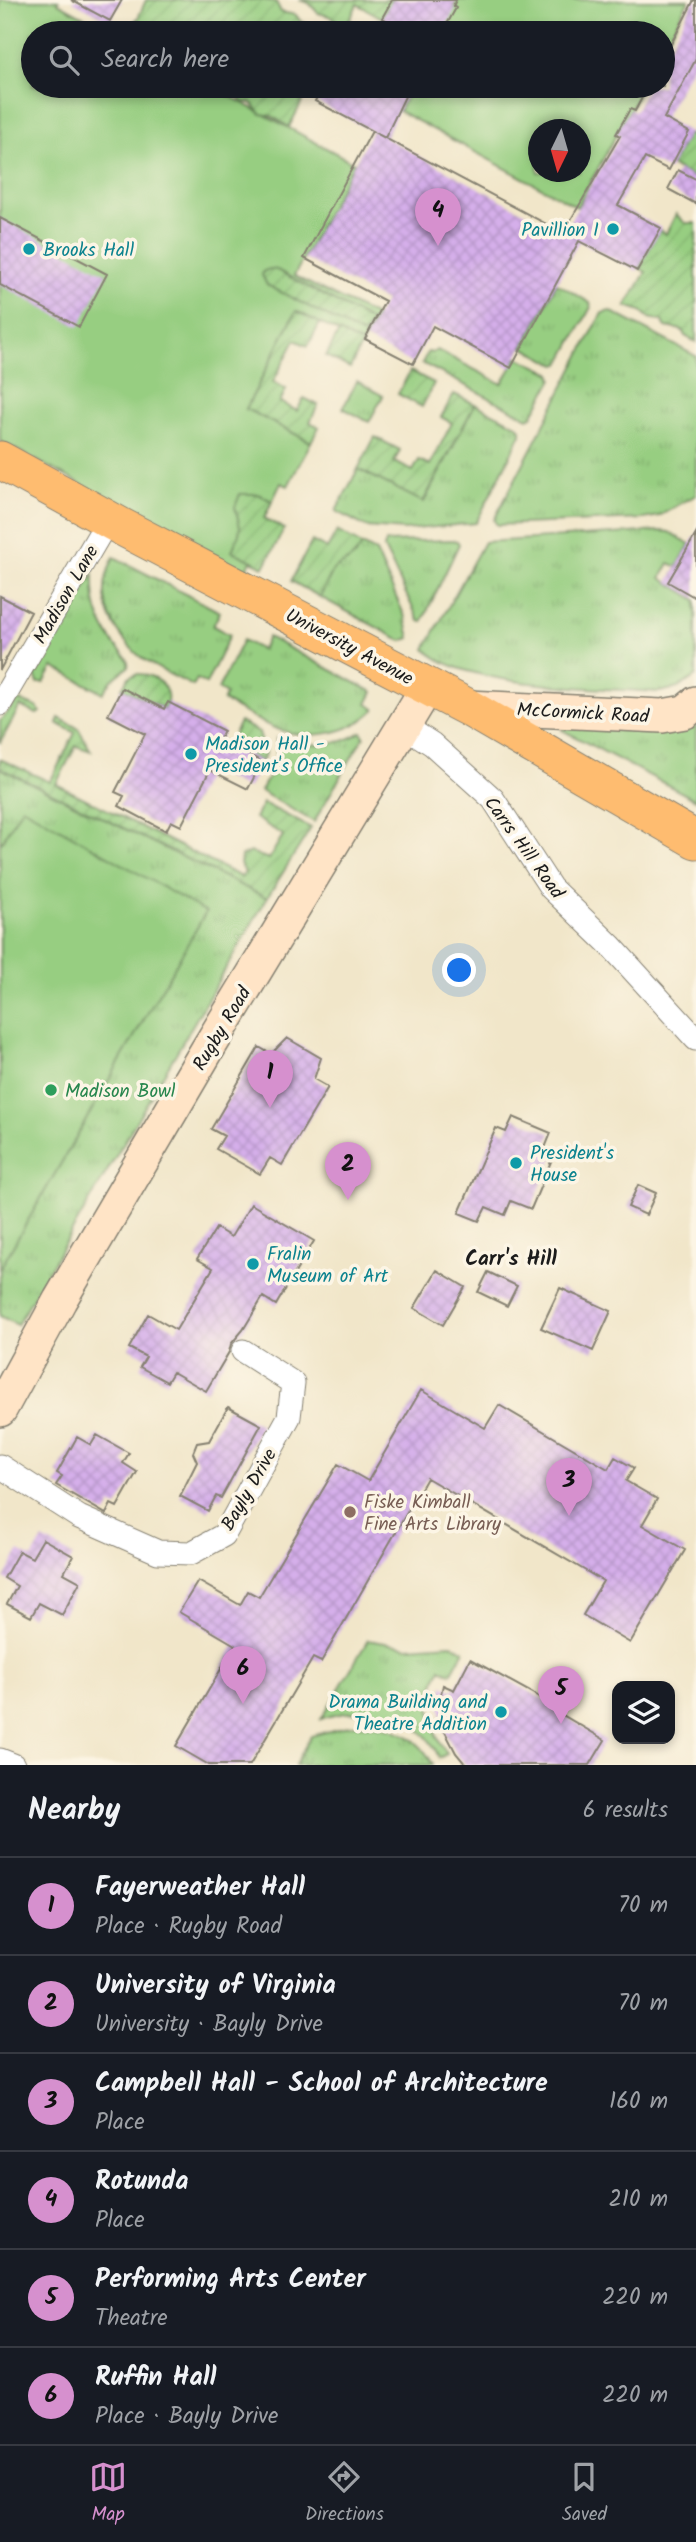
<!DOCTYPE html>
<meta charset="utf-8">
<style>
:root{--surface:#171b24;--page:#242831;--text:#f1f3f6;--muted:#9ea1a6;--line:#363941;--accent:#d690ce}
body{margin:0;font-family:Kalam,sans-serif;background:var(--page);color:var(--text)}
.controls{position:absolute;right:21px;bottom:21px;display:grid;overflow:hidden;border-radius:14px;box-shadow:0 4px 10px #0003}
.controls button{width:63px;height:63px;display:grid;place-items:center;padding:0;border:0;border-bottom:2px solid var(--line);background:var(--surface);color:var(--text);font:35px sans-serif}
.compass{position:absolute;left:528px;top:119px;width:63px;height:63px;border-radius:50%;background:var(--surface);box-shadow:0 4px 10px #0003;rotate:185deg}
.you{position:absolute;left:460px;top:971px;width:24px;height:24px;margin:-18px;border:5px solid #fff;border-radius:50%;background:#1a73e8;box-shadow:0 0 0 10px #1a73e833}
.badge{display:grid;place-items:center;width:46px;height:46px;border-radius:50%;background:var(--accent);color:#111;font-size:23px;font-weight:700}
.pin{position:absolute;translate:-50% -58px;filter:drop-shadow(0 2px 4px #0008)}
.pin::after{content:'';position:absolute;top:37px;width:24px;height:21px;background:inherit;clip-path:polygon(0 0,100% 0,50% 100%)}
.list{margin:0;padding:0;list-style:none}
h2{display:flex;justify-content:space-between;align-items:center;height:91px;margin:0;padding:0 28px;font-size:30px}
h2 small{font-size:23px;font-weight:400;color:var(--muted)}
.list li{display:grid;grid-template-columns:46px 1fr auto;gap:21px;align-items:center;box-sizing:border-box;height:98px;padding:0 28px;border-top:2px solid var(--line)}
.list b{display:block;font-size:26px;white-space:nowrap}
.list p{margin:0;font-size:23px;white-space:nowrap;color:var(--muted)}
.list em{font-size:23px;font-style:normal;color:var(--muted)}
.icon{flex:none;width:38px;height:38px;fill:none;stroke:currentColor;stroke-width:2;stroke-linecap:round;stroke-linejoin:round}
.map{position:relative;flex:none;width:696px;height:1765px;overflow:hidden}
.search{position:absolute;background:var(--surface);box-shadow:0 4px 10px #0003;left:21px;right:21px;top:21px;height:77px;display:flex;align-items:center;gap:18px;box-sizing:border-box;padding:0 24px;border-radius:38px;color:var(--muted);font-size:26px}
.sheet{height:679px;background:var(--surface)}
nav{display:flex;justify-content:space-around;align-items:center;box-sizing:border-box;height:98px;border-top:2px solid var(--line);background:var(--surface);font-size:19px;color:var(--muted)}
nav a{display:grid;justify-items:center;gap:4px}
nav .on{color:var(--accent)}
.map>svg:first-child{display:block}
.grass{fill:url(#grass-tufts);stroke:#5a754e;stroke-width:2}
.park{fill:#97ce81;stroke:#5a754e;stroke-width:2;fill-rule:evenodd}
.garden{fill:url(#garden-furrows);stroke:#5a754e;stroke-width:2}
.building{fill:url(#building-cross-hatch)}
.lines{fill:none;stroke-linecap:round;stroke-linejoin:round}
.street-casing{stroke:#868172;stroke-width:25}
.secondary-casing{stroke:#868172;stroke-width:36}
.primary-casing{stroke:#868172;stroke-width:39}
.street{stroke:#fff;stroke-width:23}
.secondary{stroke:#ffe4c6;stroke-width:33}
.primary{stroke:#febc70;stroke-width:37}
.culture-dot{fill:#0f9aa8;stroke:#fcf5e5;stroke-width:2.5}
.leisure-dot{fill:#2e9e5b;stroke:#fcf5e5;stroke-width:2.5}
.education-dot{fill:#8d6e63;stroke:#fcf5e5;stroke-width:2.5}
.labels{text-anchor:middle;stroke-width:7;stroke-linejoin:round;paint-order:stroke}
.culture-label{font-size:19px;fill:#0d838f;stroke:#fcf5e5;text-anchor:start}
.street-label{font-size:19px;fill:#1c1c1c;stroke:#fcf5e5}
.leisure-label{font-size:19px;fill:#27864d;stroke:#fcf5e5;text-anchor:start}
.education-label{font-size:19px;fill:#785e54;stroke:#fcf5e5;text-anchor:start}
.neighbourhood-label{font-size:21px;font-weight:bold;fill:#1c1c1c;stroke:#fcf5e5}
</style>
<div class="map">
<svg width="696" height="1765" viewBox="0 0 696 1765">
<defs>
<pattern id="grass-tufts" width="24" height="20" patternUnits="userSpaceOnUse" patternTransform="scale(1.75)"><rect width="24" height="20" fill="#97ce81"/><path d="M3 7l-1-3M5 7V3M7 7l1-3M15 17l-1-3M17 17v-4M19 17l1-3" fill="none" stroke="#82b06f"/></pattern>
<pattern id="garden-furrows" width="10" height="10" patternUnits="userSpaceOnUse" patternTransform="scale(1.75)"><rect width="10" height="10" fill="#97ce81"/><path d="M-1 1l2-2M0 10L10 0M9 11l2-2" fill="none" stroke="#82b06f"/></pattern>
<pattern id="building-cross-hatch" width="8" height="8" patternUnits="userSpaceOnUse" patternTransform="scale(1.75)"><rect width="8" height="8" fill="#d5afea"/><path d="M0 0l8 8M0 8l8-8" fill="none" stroke="#b696c8"/></pattern>
</defs>
<rect width="100%" height="100%" fill="#fcf5e5"/>
<filter id="ink" filterUnits="userSpaceOnUse"><feTurbulence type="fractalNoise" baseFrequency=".0143" numOctaves="2"/><feDisplacementMap in="SourceGraphic" scale="14" xChannelSelector="R" yChannelSelector="G"/><feConvolveMatrix kernelMatrix="1 2 1 2 8 2 1 2 1" color-interpolation-filters="sRGB"/></filter>
<filter id="wash" filterUnits="userSpaceOnUse"><feTurbulence type="fractalNoise" baseFrequency=".00686" numOctaves="4" result="noise"/><feDisplacementMap in="SourceGraphic" scale="28" xChannelSelector="R" yChannelSelector="G"/><feGaussianBlur stdDeviation="1.57" result="paint"/><feColorMatrix in="noise" values="0 0 0 0 0 0 0 0 0 0 0 0 0 0 0 0 0 1.4 0 .05"/><feComposite in="paint" operator="in"/></filter>
<g filter="url(#wash)">
<rect width="100%" height="100%" fill="#f1e6c9"/>
<path class="grass" d="M557,283L590,303L591,307L560,364L556,365L523,347Z
M610,311L696,356V495L659,516L644,519L497,525L494,520L602,313Z
M437,350L502,384L517,357L551,373L553,379L532,416L528,418L422,363L428,352L432,353Z
M357,381L383,396L369,422L343,408Z
M475,404L517,425L521,429V434L476,523L405,530L366,527L336,511L358,469L424,502Z
M660,531L669,532L690,544L677,567L669,563L661,578L696,600V676L678,688L659,692C604,688 462,688 425,649L484,542Z
M451,540L457,541L459,544L422,622L419,621L384,548L386,542Z
M362,545L376,552L405,617L410,638L402,641L320,597L333,570C348,559 351,563 362,545Z
M114,557L220,612L213,626L230,635L206,684L197,679L193,686C176,677 156,669 141,657C133,652 128,644 122,637C103,611 99,586 114,557Z
M94,573C93,604 97,619 115,645C121,653 130,657 128,667L112,680L103,693L53,667L44,683H38L35,676Z
M268,637L373,692L367,704L375,709C350,736 304,741 272,727C255,720 239,709 223,701L226,694L218,689L243,640L262,650Z
M568,723C612,725 652,737 696,727V800L562,730Z
M361,732L364,736L314,822L260,791L277,765L276,738C303,746 337,749 361,732Z
M0,768L267,898L17,1325L0,1316Z
M368,1640L408,1647L451,1644L464,1650L451,1674L441,1668C425,1696 428,1728 447,1754L439,1758C422,1712 361,1704 321,1719Z
M351,1725C385,1723 417,1731 433,1765H295L311,1736Z"/>
<path class="park" d="M0,0H59L58,3L113,33H33V86H211L354,163L294,276L376,316L362,344L296,311L246,409L311,442L288,486L281,483L264,518L284,529L264,567L251,561L245,572L0,441Z
M458,0H689L663,48V33H440Z
M412,86H643L577,207L399,111ZM538,130H580V172H538Z
M22,807L206,912L0,1269V845Z"/>
<path class="garden" d="M146,0H263L276,2L281,12L296,15L301,22L313,25L323,33H129L128,28L138,18Z
M299,0H392L382,18L357,4L347,27L329,16L318,13L309,3Z
M220,86H323L315,101L305,96L289,127L272,116L261,114L252,103L243,102L236,93L227,92Z
M688,134L696,138V179L671,166Z
M676,214L685,223H696V342L685,336L682,330L666,327L662,321L649,318L641,311L626,306L646,272L639,268L659,230L666,234Z
M270,269L277,270L371,321L363,335L267,285L262,275L264,271Z
M296,311L320,323L308,346L295,340L273,382L286,389L280,402L297,411L304,398L318,405L310,422L319,427L311,442L246,409Z
M339,332L362,344L350,368L326,356Z
M410,371L434,383L422,407L398,394Z
M454,394L475,404L423,502L358,469L375,437L400,450L394,462L413,471L419,460L430,465L452,423L441,417Z
M240,494H258L272,501L264,518L284,529L264,567L232,551L239,534L240,527L235,507Z
M337,531L362,545C351,563 348,559 333,570L320,597L291,581L312,541L327,549Z
M137,674C157,673 175,691 164,709L122,688L129,677Z
M18,700L37,707L40,712L37,714L20,706L0,743V721Z
M59,718L78,728L91,751L76,746L56,784L241,877L245,872L240,864L241,856L250,852L269,859L283,835L255,818L263,803L311,828L267,898L0,768V759L50,782L75,733L57,723Z
M240,722L259,732L265,753L262,762L228,744Z"/>
<g id="blocks">
<path class="building" d="M71,0H122L110,21Z
M392,0H456L453,6L456,8L442,33H411L382,18Z
M694,0H696V59L664,118L689,132L669,170L645,158L618,205L661,228L637,271L579,241L511,368L433,326L413,364L365,339L385,301L304,258L372,131L563,233L620,136L616,134L630,109L635,111L648,86H663V59Z
M323,86H410L385,138L315,101Z
M678,170L696,179V204L668,189Z
M0,218L107,274L79,327L0,285Z
M696,534V598L668,582Z
M0,596L31,612L0,670Z
M122,688L164,709L168,702L224,731L220,739L262,762L248,789L210,770L181,826L171,821L166,831L119,806L124,796L115,792L145,734L108,715Z
M287,1038L321,1058L314,1079L328,1087L282,1165L270,1158L260,1174L216,1149L224,1136L211,1129L259,1047L271,1054Z
M513,1117L551,1133L545,1148L555,1152L531,1209L511,1201L505,1215L486,1207L479,1221L459,1213L496,1128L506,1132Z
M638,1185L656,1193L646,1215L628,1207Z
M251,1204L314,1241L276,1305L263,1297L243,1330L231,1344L229,1352L206,1391L173,1372L167,1382L140,1367L146,1357L129,1348L148,1314L176,1330L213,1268L197,1259L216,1228L231,1237Z
M437,1270L465,1287L443,1325L414,1308Z
M488,1272L517,1286L507,1306L478,1292Z
M560,1288L611,1311L593,1351L541,1328Z
M421,1390L485,1428L499,1405L608,1469L615,1457L634,1468L626,1481L657,1499L642,1525L685,1550L630,1643L583,1615L603,1581L427,1478L321,1662L313,1658L250,1765H209L176,1746L235,1645L179,1612L198,1581L240,1605L248,1591L259,1597L338,1464L368,1481Z
M228,1407L261,1425L221,1498L216,1496L208,1511L180,1496L197,1462L193,1453L197,1443L209,1441Z
M97,1435L129,1453L123,1463L137,1472L117,1507L111,1504L106,1514L56,1485L62,1476L57,1473L77,1437L91,1445Z
M43,1539L73,1556L64,1573L80,1582L62,1615L39,1603L31,1617L7,1604L17,1586L4,1578L19,1551L32,1558Z
M470,1659L563,1710L561,1714L605,1740L590,1765H466L456,1753L443,1728L440,1698L443,1685L454,1690Z"/>
</g>
</g>
<g filter="url(#ink)">
<use href="#blocks" fill-opacity="0" stroke="#868172" stroke-width="2"/>
<g class="lines">
<g class="street-casing">
<path id="street" d="M0,704L108,520
M404,726L432,744L493,799L551,888L611,946L696,1039
M0,1466L79,1517L158,1552L191,1553L224,1535L289,1417L293,1383L243,1351
M0,1760L13,1765"/>
</g>
<g class="secondary-casing">
<path id="secondary" d="M467,707L662,716L685,712L696,703
M0,1410L60,1300L206,1052L428,686"/>
</g>
<g class="primary-casing">
<path id="primary" d="M0,460L122,527L467,707L696,840"/>
</g>
<use href="#street" class="street"/>
<use href="#secondary" class="secondary"/>
<use href="#primary" class="primary"/>
</g>
</g>
<g class="culture-dot">
<circle cx="613" cy="229" r="7"/>
<circle cx="29" cy="249" r="7"/>
<circle cx="191" cy="754" r="7"/>
<circle cx="516" cy="1163" r="7"/>
<circle cx="253" cy="1264" r="7"/>
<circle cx="501" cy="1712" r="7"/>
</g>
<circle class="leisure-dot" cx="51" cy="1090" r="7"/>
<circle class="education-dot" cx="350" cy="1512" r="7"/>
<g class="labels">
<g class="culture-label">
<text x="599" y="236" text-anchor="end">Pavillion I</text>
<text x="43" y="256">Brooks Hall</text>
<text x="205" y="750">Madison Hall -<tspan x="205" dy="22">President's Office</tspan></text>
<text x="530" y="1159">President's<tspan x="530" dy="22">House</tspan></text>
<text x="267" y="1260">Fralin<tspan x="267" dy="22">Museum of Art</tspan></text>
<text x="487" y="1708" text-anchor="end">Drama Building and<tspan x="487" dy="22">Theatre Addition</tspan></text>
</g>
<g class="street-label">
<text transform="translate(65 594) rotate(-60)" y="7">Madison Lane</text>
<text transform="translate(350 646) rotate(28)" y="7">University Avenue</text>
<text transform="translate(583 712) rotate(3)" y="7">McCormick Road</text>
<text transform="translate(525 847) rotate(54)" y="7">Carrs Hill Road</text>
<text transform="translate(221 1028) rotate(-59)" y="7">Rugby Road</text>
<text transform="translate(248 1489) rotate(-60)" y="7">Bayly Drive</text>
</g>
<g class="leisure-label">
<text x="65" y="1097">Madison Bowl</text>
</g>
<g class="education-label">
<text x="364" y="1508">Fiske Kimball<tspan x="364" dy="22">Fine Arts Library</tspan></text>
</g>
<g class="neighbourhood-label">
<text x="511" y="1265">Carr's Hill</text>
</g>
</g>
</svg>
<div class="controls">
<button><svg class="icon" aria-label="layers" viewBox="0 0 24 24"><path d="M12 4l9 5-9 5-9-5zM3 14l9 5 9-5"/></svg></button>
</div>
<svg class="compass" viewBox="-18 -18 36 36"><path d="M0-13l5 13h-10z" fill="#e53935"/><path d="M0 13l5-13h-10z" fill="#9ea1a6"/></svg>
<div class="you"></div>
<div class="pin badge" style="left:270px;top:1108px">1</div>
<div class="pin badge" style="left:348px;top:1200px">2</div>
<div class="pin badge" style="left:569px;top:1516px">3</div>
<div class="pin badge" style="left:438px;top:246px">4</div>
<div class="pin badge" style="left:561px;top:1724px">5</div>
<div class="pin badge" style="left:243px;top:1704px">6</div>
<div class="search"><svg class="icon" aria-label="search" viewBox="0 0 24 24"><circle cx="10" cy="10" r="6"/><path d="M15 15l6 6"/></svg>Search here</div>
</div>
<section class="sheet">
<h2>Nearby<small>6 results</small></h2>
<ul class="list">
<li><span class="badge">1</span><div><b>Fayerweather Hall</b><p>Place · Rugby Road</p></div><em>70 m</em></li>
<li><span class="badge">2</span><div><b>University of Virginia</b><p>University · Bayly Drive</p></div><em>70 m</em></li>
<li><span class="badge">3</span><div><b>Campbell Hall - School of Architecture</b><p>Place</p></div><em>160 m</em></li>
<li><span class="badge">4</span><div><b>Rotunda</b><p>Place</p></div><em>210 m</em></li>
<li><span class="badge">5</span><div><b>Performing Arts Center</b><p>Theatre</p></div><em>220 m</em></li>
<li><span class="badge">6</span><div><b>Ruffin Hall</b><p>Place · Bayly Drive</p></div><em>220 m</em></li>
</ul>
</section>
<nav>
<a class="on"><svg class="icon" aria-label="map" viewBox="0 0 24 24"><path d="M3 6l6-2 6 2 6-2v14l-6 2-6-2-6 2zM9 4v14M15 6v14"/></svg>Map</a>
<a><svg class="icon" aria-label="directions" viewBox="0 0 24 24"><path d="M12 3l9 9-9 9-9-9zM9 14v-3h6M13 9l2 2-2 2"/></svg>Directions</a>
<a><svg class="icon" aria-label="saved" viewBox="0 0 24 24"><path d="M7 4h10v16l-5-4-5 4z"/></svg>Saved</a>
</nav>
